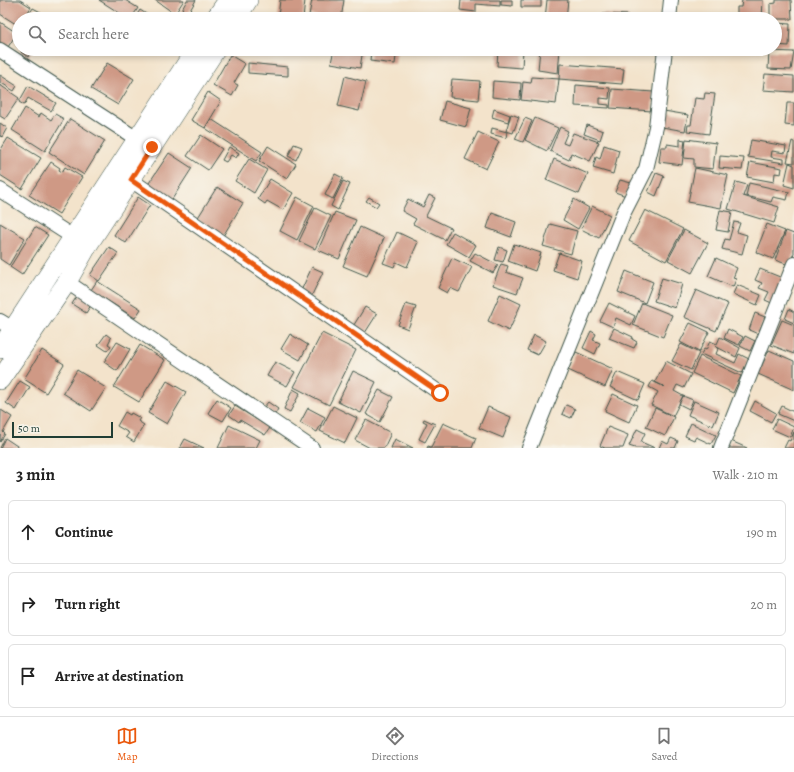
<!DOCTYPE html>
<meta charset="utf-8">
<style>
:root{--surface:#fff;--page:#f2f2f2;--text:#222;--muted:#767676;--line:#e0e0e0;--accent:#ea580c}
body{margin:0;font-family:Alegreya,serif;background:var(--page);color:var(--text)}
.scale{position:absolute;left:12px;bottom:10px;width:101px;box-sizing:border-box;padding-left:4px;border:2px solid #1f3d34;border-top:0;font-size:11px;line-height:14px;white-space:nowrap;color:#1f3d34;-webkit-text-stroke:3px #f7f3e8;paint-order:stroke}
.stop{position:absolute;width:12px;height:12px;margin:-9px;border:3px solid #ea580c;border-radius:50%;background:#fff}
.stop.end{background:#ea580c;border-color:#fff;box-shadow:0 1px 4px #0008}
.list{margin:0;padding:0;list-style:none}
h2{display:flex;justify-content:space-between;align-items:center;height:52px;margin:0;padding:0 16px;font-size:17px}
h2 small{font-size:13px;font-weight:400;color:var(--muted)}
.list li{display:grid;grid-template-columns:26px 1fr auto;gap:12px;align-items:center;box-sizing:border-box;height:64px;margin:0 8px 8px;padding:0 8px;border:1px solid var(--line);border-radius:6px}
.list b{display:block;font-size:15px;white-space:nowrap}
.list em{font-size:13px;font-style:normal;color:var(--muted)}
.icon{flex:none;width:22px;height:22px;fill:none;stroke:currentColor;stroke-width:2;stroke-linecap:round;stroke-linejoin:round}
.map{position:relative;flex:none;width:794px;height:448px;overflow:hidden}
.search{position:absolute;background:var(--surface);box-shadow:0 2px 6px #0003;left:12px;right:12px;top:12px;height:44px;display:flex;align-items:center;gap:10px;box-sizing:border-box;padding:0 14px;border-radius:22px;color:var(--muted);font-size:15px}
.sheet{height:268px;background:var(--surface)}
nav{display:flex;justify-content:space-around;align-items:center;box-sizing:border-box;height:56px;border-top:1px solid var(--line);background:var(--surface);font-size:11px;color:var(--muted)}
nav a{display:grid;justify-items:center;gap:2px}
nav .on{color:var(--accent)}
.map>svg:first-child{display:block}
.building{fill:#cf9985}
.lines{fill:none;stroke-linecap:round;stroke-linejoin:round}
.minor-casing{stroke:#3f564b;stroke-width:16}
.secondary-casing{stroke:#3f564b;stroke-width:20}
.minor{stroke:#fff;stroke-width:14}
.secondary{stroke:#fff;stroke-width:19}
.route{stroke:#ea580c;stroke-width:5}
</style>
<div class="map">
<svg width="794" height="448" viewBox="0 0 794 448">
<rect width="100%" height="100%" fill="#f7f3e8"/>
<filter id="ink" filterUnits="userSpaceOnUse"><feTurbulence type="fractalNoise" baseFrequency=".025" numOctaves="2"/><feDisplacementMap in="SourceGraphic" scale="8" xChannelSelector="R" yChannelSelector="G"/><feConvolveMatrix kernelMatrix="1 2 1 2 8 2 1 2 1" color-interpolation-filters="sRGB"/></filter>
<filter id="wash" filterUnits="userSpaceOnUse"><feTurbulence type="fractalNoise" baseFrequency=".012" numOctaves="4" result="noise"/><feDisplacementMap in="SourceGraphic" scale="16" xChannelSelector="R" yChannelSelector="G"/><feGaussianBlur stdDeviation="0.9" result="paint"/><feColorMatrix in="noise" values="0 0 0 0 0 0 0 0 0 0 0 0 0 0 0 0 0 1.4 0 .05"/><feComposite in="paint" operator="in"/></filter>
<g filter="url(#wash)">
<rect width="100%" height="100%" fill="#f3e3cb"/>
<g id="blocks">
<path class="building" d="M0,0H20L31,7L24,19H19V26L0,14Z
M99,0H125L138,8L131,19H129Z
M155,0H184L175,14Z
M187,0H196L185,19H177Z
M280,0H305L303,19L278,17Z
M312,0H344L341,19L309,15Z
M461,0H500V6L476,4V12L460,10Z
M501,0H512V6L501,5Z
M521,0H541V7H521Z
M547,0H568L566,19H545Z
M742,0H763L762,19H737V7H741Z
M776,0H791L792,19H770V4L776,3Z
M33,8L50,17L49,19H26Z
M140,10L154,19H134Z
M374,13L402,17L401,19H374Z
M603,14L628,15V19H603Z
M0,22L17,33L8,47L0,42Z
M775,23L790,24L789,46L775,45Z
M23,49H31L32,50L28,57L21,52Z
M334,49H363L360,68L331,63Z
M371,49H397L395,64L370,61Z
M498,49H523L522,68L497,66Z
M540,49H560L558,73L538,70Z
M769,51L794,52L791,70L768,69Z
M230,55L245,64L234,83L238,85L232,96L213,85Z
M107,63L134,79L118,105L91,89Z
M248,63L288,67V76L248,73Z
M560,64L624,69L622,84L559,79Z
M765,74L794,76V92L763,90Z
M0,75L17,86L14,91L0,82Z
M345,76L366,82L359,111L338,106Z
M532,77L559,79L556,104L521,100L523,82L531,83Z
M452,79L480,81L478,100L450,97Z
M493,81L521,83L520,100L492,97Z
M0,85L19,98L5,119L0,116Z
M576,85L610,88L609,99L600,98V104L609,105V108L575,106Z
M28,86L56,103L51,111L28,98L24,105L19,102Z
M612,89L653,92L652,111L610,108Z
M208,92L221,101L205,128L191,120Z
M705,93L715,94L709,134L687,131L688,125H691L695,98L704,99Z
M445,101L471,108L466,127L440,120Z
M787,103H794V126L785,125Z
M25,108L39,117L41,113L51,120L55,114L64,119L45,151L12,130Z
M494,109L510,115L508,122L492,117Z
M664,111L688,115L685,131L662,127Z
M511,114L519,117L513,133L506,131Z
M525,118L532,121L523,142L515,139Z
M535,118L558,128L547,151L525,140Z
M70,119L105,141L84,175L49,152Z
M211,119L262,152L256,161L205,128Z
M0,123L7,128L2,137L0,135Z
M587,125L603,131L600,140L584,134Z
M560,127L568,131L563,143L568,145L573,133L599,142L590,161L571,153L569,160L550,151Z
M492,128L507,132L506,138L491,134Z
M478,132L499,142L486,169L465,159Z
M201,135L222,149L208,170L187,156Z
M8,138L41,158L22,189L0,175V151Z
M680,139L685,140L682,165L659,162L661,147H667V144L680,146Z
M686,139L716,143L713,169L694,167V159L684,158Z
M751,140L786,146L785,153L772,151L771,157L784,159V163L748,157Z
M792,141L794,142V163L787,162Z
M294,144L302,147L296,160L288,156Z
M604,145L619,150L613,174L593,168L596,157L600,159Z
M268,146L296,164L287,179L259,161Z
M229,147L239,153L236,158L231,155L226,162L222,160Z
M169,153L192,168L169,204L145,189Z
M720,156L744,158L742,170L719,168Z
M249,159L267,170L254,193L235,181Z
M554,159L588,174L579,194L546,180Z
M51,162L60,168L59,170L62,172L65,167L82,177L59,214L29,195Z
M750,162L782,168L781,174L775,173L774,182L747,177Z
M789,163L794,165V188L784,185Z
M695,168L728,175L721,208L688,202Z
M656,173L664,176L656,196L648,192Z
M335,174L343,178L333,199L325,195Z
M270,179L293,193L283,210L267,201L265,204L258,199Z
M620,180L631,183L626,196L615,192Z
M343,181L350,184L338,210L331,206Z
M736,182L747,185L743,196L779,207L774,223L728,209Z
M749,183L789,192L787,200L773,197L771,202L746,196Z
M217,187L243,203L223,236L197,219Z
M429,195L435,198L426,216L451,228L445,240L413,224L416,219L402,211L408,199L423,207Z
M138,197L150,205L126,243L114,235Z
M297,197L314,206L297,240L280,231Z
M369,197L379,203L376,207L366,201Z
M574,199L589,208L578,229L563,220Z
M592,206L610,215L599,238L581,229Z
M315,208L331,216L315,249L299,241Z
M645,210L683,229L666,261L629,241Z
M720,210L732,212L728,232L716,230Z
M335,212L356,220L339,259L318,250Z
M492,213L516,222L511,237L487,228Z
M734,222L740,223L737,232L747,235L742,254L722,249L725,239L729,240Z
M0,223L25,238L9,265L0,259Z
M550,224L577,231L571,254L543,246Z
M767,224L785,231L773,259L756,252Z
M35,227L48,235L22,275L10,267Z
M360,227L384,238L367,276L343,266Z
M684,230L708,243L692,273L668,260Z
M786,231L794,234V253L789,265L775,260Z
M397,232L418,242L407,267L396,262L394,267L383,263Z
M453,232L476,245L469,257L446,244Z
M514,244L541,253L535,271L508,261Z
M109,247L118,253L99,281L90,275Z
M499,247L507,250L503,262L495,260Z
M475,253L498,265L493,273L470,261Z
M559,253L582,261L577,278L553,270Z
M452,258L472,267L459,292L450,288L447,293L438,288Z
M716,258L737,268L733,278L736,279L733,287L708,276Z
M501,264L508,266L506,272L523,278L517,293L493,285Z
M312,267L323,272L311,297L300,293Z
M760,269L785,279L774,304L765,300L769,292L759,288L762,283L755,280Z
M626,271L653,282L645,303L618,292Z
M662,278L682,284L675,308L654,301Z
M97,281L141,309L135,318L91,290Z
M737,285L761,295L757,305L733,294Z
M696,290L728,304L716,331L684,317Z
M79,293L93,302L86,313L72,304Z
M500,294L521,304L509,331L488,321Z
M609,303L635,316L631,325L616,318L613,327L600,321Z
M642,303L672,315L663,337L633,325Z
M406,304L416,307L408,329L398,325Z
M365,307L377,314L363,336L352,328Z
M789,309L794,312V323L785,319Z
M755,313L765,317L758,334L749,330Z
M782,320L794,325V354L771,345Z
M690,323L709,332L699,352L680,342Z
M614,328L633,337L632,339L637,342L634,348L609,338Z
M728,329L743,337L739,345L724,338Z
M591,331L596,334L593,340L600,343L595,354L583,348Z
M322,333L356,350L329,405L294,387Z
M106,334L111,338L108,344L111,346L107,351L98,345Z
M290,334L308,345L300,360L281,349Z
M534,335L546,341L538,355L527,350Z
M745,336L755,341L750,351L740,346Z
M720,337L740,348L736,357L715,346L718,349L716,354L735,363L739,354L749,359L742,373L701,354L704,349L706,350L710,341L717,344Z
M117,342L130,349L117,371L104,362Z
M681,344L699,353L691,370L672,361Z
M140,345L165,360L139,402L114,387Z
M42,350L64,364L46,393L24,379Z
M769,350L794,361V390L758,374Z
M576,352L613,369L605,387L568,370Z
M700,356L741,376L733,393L692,373Z
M666,361L691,374L684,388L677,385L674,391L683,396L673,416L651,405L658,392L649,387L652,381L665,387L655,382Z
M275,362L295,372L287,386L267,376Z
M77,370L106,388L91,411L63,393Z
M353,371L376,382L361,413L338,402Z
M617,372L645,384L638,400L610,387Z
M20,381L30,387L16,410L6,403Z
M167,381L186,392L167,424L148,413Z
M293,389L300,393L290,412L284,409Z
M379,390L393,397L380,422L366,414Z
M613,394L637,405L629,422L605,411Z
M683,396L693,400L689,409L679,404Z
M217,399L231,408L223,421L208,413Z
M694,401L719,412L713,426L688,415Z
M755,401L776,413L771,422L750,411Z
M268,402L278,409L275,414L264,407Z
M566,405L575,409L571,418L562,414Z
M235,406L270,428L265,435L240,420L239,422L229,415Z
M333,406L357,418L345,443L320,431Z
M782,406L794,412V421L778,414Z
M488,407L511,417L503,438L479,428Z
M308,408L325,417L317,432L300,423Z
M655,408L674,417L665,436L646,427Z
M1,410L12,417L3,432L5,434L0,442Z
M125,412L130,415L131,413L140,418L138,421L144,425L134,442L126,437L129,433L117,426Z
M424,419L435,424L425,442L419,439L427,423L423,421Z
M777,419L794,427L790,437L772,429Z
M366,420L391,433L384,448H370L355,440Z
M443,423L476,438L472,448H427L428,446L431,447Z
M691,423L716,435L711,444L696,437L694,440L685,436Z
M229,425L260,440L256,448H218Z
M608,427L628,435L623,448H605L600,446Z
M637,429L645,433L641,442L655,448H635L629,446Z
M794,432V448H784L788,440L790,441Z
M5,438L20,448H0Z
M671,438L678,441L675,448H659L662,441L668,444Z
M185,439L204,448H180Z
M395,439L413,448H391Z
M731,441L747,448H728Z"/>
</g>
</g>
<g filter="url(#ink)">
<use href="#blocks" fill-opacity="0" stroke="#3f564b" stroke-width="1"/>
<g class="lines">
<g class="minor-casing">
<path id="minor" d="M669,19L671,0
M0,50L137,139
M131,180L440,393
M0,190L73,237
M67,282L312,448
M0,321L13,329
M529,448L623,214L646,169L656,127L665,49
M721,448L794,264"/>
</g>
<g class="secondary-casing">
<path id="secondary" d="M215,19L228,0
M236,19L248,0
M0,349L196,49
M0,380L67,282L88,245L216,49"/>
</g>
<use href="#minor" class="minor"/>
<use href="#secondary" class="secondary"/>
</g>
</g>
<g class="lines" filter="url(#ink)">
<path class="route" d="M152,147L131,180L440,393"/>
</g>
</svg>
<div class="scale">50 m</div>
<div class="stop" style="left:440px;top:393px"></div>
<div class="stop end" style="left:152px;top:147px"></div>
<div class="search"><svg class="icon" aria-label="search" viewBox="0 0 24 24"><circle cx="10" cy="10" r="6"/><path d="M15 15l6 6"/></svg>Search here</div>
</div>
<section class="sheet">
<h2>3 min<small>Walk · 210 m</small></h2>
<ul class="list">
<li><svg class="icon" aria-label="ahead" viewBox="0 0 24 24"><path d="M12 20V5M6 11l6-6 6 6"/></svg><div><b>Continue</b></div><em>190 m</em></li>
<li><svg class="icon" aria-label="right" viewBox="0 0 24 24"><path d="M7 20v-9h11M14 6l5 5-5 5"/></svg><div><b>Turn right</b></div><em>20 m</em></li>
<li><svg class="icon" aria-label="arrive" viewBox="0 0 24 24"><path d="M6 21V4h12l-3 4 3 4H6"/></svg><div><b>Arrive at destination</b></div></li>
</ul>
</section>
<nav>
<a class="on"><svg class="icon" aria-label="map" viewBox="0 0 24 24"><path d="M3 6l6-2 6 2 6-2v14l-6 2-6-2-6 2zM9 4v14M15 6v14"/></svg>Map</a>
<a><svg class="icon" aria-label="directions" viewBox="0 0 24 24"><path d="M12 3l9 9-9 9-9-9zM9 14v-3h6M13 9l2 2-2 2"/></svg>Directions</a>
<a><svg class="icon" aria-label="saved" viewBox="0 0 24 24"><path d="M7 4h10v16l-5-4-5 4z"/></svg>Saved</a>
</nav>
